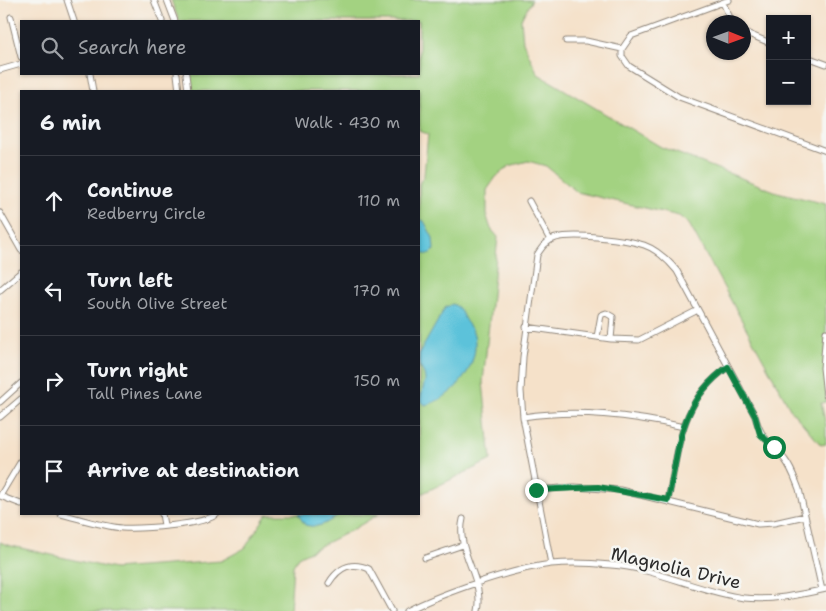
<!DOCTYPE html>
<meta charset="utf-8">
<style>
:root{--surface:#171b24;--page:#20242c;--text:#f1f3f6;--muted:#9ea1a6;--line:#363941}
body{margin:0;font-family:"Shantell Sans",sans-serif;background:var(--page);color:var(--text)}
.controls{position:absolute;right:15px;top:15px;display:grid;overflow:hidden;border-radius:0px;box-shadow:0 1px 4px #0004}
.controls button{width:45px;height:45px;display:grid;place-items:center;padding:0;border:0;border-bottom:1px solid var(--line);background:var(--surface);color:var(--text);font:25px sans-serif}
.compass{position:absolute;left:706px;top:15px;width:45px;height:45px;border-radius:50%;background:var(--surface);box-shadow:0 1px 4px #0004;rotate:91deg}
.stop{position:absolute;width:15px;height:15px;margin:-11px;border:4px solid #0b8043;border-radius:50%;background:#fff}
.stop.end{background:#0b8043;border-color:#fff;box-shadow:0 1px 5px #0008}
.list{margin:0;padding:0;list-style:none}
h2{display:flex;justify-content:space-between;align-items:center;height:65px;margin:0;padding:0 20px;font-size:21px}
h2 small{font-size:16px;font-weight:400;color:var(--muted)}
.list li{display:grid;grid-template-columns:32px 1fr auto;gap:15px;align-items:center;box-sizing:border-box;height:90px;padding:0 20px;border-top:1px solid var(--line)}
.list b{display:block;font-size:19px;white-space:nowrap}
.list p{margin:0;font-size:16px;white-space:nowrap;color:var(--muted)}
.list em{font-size:16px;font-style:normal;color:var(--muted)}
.icon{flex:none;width:28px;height:28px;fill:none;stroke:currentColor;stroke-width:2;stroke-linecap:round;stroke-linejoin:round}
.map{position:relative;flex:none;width:826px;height:611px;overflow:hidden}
.search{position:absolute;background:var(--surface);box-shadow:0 1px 4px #0004;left:20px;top:20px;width:400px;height:55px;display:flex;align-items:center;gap:12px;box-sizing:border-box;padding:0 18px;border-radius:0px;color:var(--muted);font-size:19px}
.panel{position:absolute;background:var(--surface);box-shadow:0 1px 4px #0004;left:20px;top:90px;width:400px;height:425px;border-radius:0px}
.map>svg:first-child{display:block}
.green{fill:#a3d281;stroke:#677e56}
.water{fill:#5cc2da;stroke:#447682}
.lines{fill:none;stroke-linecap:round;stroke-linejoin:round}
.street-casing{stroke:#90867a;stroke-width:7}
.street{stroke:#fff;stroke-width:5}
.route{stroke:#0b8043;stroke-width:6}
.labels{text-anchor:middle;stroke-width:5;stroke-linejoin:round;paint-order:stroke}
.street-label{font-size:18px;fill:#2b2b2b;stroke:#f6f6f2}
</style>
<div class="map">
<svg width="826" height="611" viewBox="0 0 826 611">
<rect width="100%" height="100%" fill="#f6f6f2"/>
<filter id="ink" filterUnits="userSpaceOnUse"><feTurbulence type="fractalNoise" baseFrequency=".02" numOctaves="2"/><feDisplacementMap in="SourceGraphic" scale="10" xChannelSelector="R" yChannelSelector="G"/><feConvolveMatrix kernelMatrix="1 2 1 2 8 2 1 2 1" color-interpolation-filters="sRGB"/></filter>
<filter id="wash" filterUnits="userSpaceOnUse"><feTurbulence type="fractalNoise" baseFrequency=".0096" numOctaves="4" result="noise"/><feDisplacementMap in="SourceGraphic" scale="20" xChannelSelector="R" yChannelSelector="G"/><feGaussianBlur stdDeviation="1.12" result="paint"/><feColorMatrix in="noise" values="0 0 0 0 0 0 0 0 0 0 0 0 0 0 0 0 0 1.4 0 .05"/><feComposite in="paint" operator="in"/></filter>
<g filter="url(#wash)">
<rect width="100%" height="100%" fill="#f5e1c9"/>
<path class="green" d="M171,0H532L521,19L523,42L538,74L661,147L777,192L826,204V402L821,403L826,425V444L821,445L791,410L689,224L679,216L577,192L546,166L528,161L509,166L496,177L487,190V217L491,229L498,237L483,382L491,460L419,495V184L424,175L428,134L419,131V91H192L190,74H419V21H179Z
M267,514H379L352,530L298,557L293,566L290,611H8L0,608V542L7,545L114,569L221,561L245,548Z"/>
<path class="water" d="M419,219L424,221L433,238L434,250C429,256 424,255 419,251Z
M452,304C459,306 461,312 464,318C467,324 473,329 474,335C481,365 453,399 425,405L420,400L425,380L424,374L419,365V354L445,308Z
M298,514H339C328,523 319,529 305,525Z"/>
</g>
<g filter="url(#ink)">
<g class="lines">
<g class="street-casing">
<path id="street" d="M67,0L74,21
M154,0L162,21
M167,0L175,21
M729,0L631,36L622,49V56L629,66L679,97L826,151
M723,3L732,22
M11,17L21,57
M744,32L770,43
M566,41H586L622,49
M807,57L826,64
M0,70L21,64
M90,74L93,91
M177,74L179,91
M186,74L188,91
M529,201L550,240
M0,213L21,250
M0,290L21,272
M526,327L611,339L639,340L698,310
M826,332L823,368L826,395
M597,337L601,315L606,313L613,317L611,339
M0,402L21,383
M0,417L21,399
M523,417C578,409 630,415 684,427
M536,490L574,487L620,490L758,524L774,523L805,516
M0,496L21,461
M0,496L21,504
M668,500C680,445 679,402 728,367
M61,514C81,519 102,526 122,528C141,529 204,525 217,514
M162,514L164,525
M463,519C455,551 485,579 478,611
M425,558L463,545
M551,564L523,417L521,391L523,357L537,255C542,247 547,240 556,238C574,233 626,239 644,245C658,250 668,260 677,271L755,416C762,442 771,441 785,460C792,469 795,479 799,489L822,590
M329,583C339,567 351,561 369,569L392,611
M407,611C442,593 512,569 551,564C571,562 592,563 611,565C656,568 699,592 744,598C771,601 799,595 826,589"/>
</g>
<use href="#street" class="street"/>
</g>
</g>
<g class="lines" filter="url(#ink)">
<path class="route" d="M536,490L598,487L668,500C680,445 679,402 728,367L755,416L760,434L774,447"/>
</g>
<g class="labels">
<g class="street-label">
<text transform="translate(676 568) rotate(13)" y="6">Magnolia Drive</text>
</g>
</g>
</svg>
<div class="controls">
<button>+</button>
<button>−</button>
</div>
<svg class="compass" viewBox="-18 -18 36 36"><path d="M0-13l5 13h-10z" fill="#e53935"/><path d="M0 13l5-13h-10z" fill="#9ea1a6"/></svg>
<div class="stop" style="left:774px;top:447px"></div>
<div class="stop end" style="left:536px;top:490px"></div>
<div class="search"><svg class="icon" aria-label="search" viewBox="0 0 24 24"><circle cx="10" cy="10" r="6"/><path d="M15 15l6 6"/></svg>Search here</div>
<section class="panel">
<h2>6 min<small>Walk · 430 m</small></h2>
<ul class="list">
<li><svg class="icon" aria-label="ahead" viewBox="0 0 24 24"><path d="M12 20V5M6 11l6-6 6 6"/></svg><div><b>Continue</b><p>Redberry Circle</p></div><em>110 m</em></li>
<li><svg class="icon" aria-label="left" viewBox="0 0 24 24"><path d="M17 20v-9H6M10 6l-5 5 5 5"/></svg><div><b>Turn left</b><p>South Olive Street</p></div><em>170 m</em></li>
<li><svg class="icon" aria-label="right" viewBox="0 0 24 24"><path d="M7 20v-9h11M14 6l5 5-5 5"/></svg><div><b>Turn right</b><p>Tall Pines Lane</p></div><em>150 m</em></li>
<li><svg class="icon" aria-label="arrive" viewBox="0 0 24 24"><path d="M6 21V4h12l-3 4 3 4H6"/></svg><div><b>Arrive at destination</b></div></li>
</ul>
</section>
</div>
